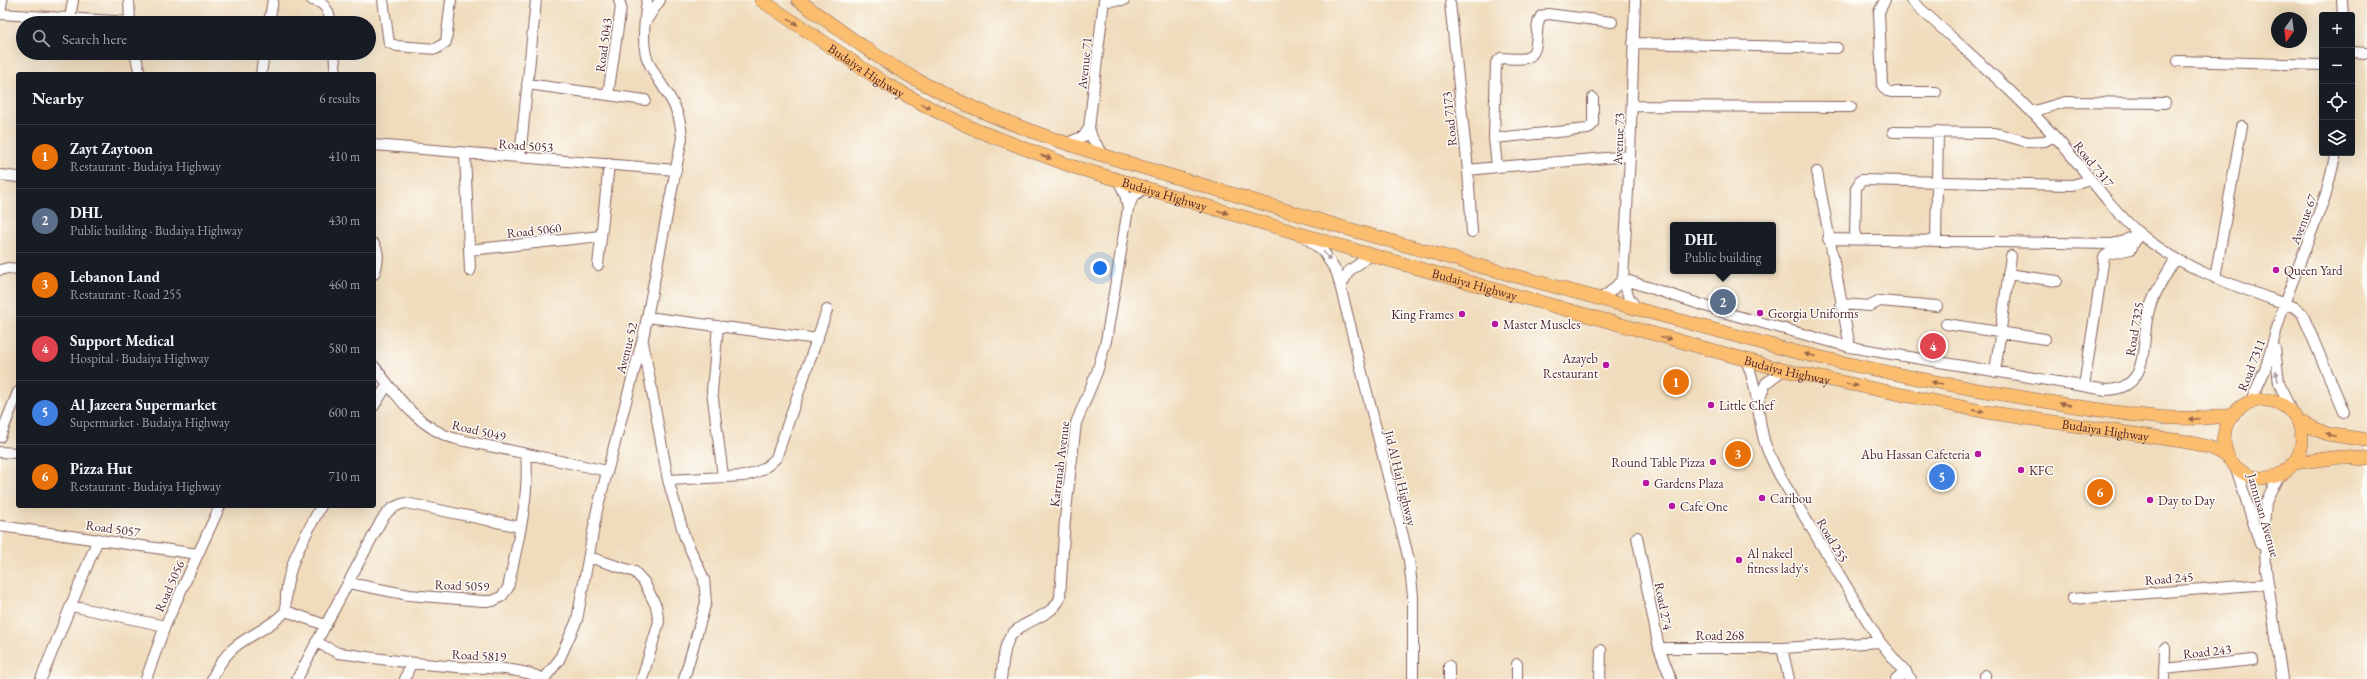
<!DOCTYPE html>
<meta charset="utf-8">
<style>
:root{--surface:#171b24;--page:#20242c;--text:#f1f3f6;--muted:#9ea1a6;--line:#363941;--accent:#d690ce}
body{margin:0;font-family:"EB Garamond",serif;background:var(--page);color:var(--text)}
.controls{position:absolute;right:12px;top:12px;display:grid;overflow:hidden;border-radius:4px;box-shadow:0 4px 16px #0002}
.controls button{width:36px;height:36px;display:grid;place-items:center;padding:0;border:0;border-bottom:1px solid var(--line);background:var(--surface);color:var(--text);font:20px sans-serif}
.compass{position:absolute;left:2271px;top:12px;width:36px;height:36px;border-radius:50%;background:var(--surface);box-shadow:0 4px 16px #0002;rotate:194deg}
.you{position:absolute;left:1100px;top:268px;width:14px;height:14px;margin:-10px;border:3px solid #fff;border-radius:50%;background:#1a73e8;box-shadow:0 0 0 6px #1a73e833}
.badge{display:grid;place-items:center;width:26px;height:26px;border-radius:50%;background:var(--accent);color:#fff;font-size:13px;font-weight:700}
.pin{position:absolute;translate:-50% -50%;border:2px solid #fff;box-shadow:0 1px 4px #0006}
.popup{position:absolute;left:1670px;top:222px;width:106px;height:52px;box-sizing:border-box;display:grid;place-content:center;border-radius:4px;background:var(--surface);filter:drop-shadow(0 1px 3px #0005);font-size:13px;white-space:nowrap;color:var(--muted)}
.popup b{font-size:15px;color:var(--text)}
.popup::after{content:'';position:absolute;left:50%;top:100%;margin-left:-8px;border:8px solid transparent;border-top-color:var(--surface)}
.list{margin:0;padding:0;list-style:none}
h2{display:flex;justify-content:space-between;align-items:center;height:52px;margin:0;padding:0 16px;font-size:17px}
h2 small{font-size:13px;font-weight:400;color:var(--muted)}
.list li{display:grid;grid-template-columns:26px 1fr auto;gap:12px;align-items:center;box-sizing:border-box;height:64px;padding:0 16px;border-top:1px solid var(--line)}
.list b{display:block;font-size:15px;white-space:nowrap}
.list p{margin:0;font-size:13px;white-space:nowrap;color:var(--muted)}
.list em{font-size:13px;font-style:normal;color:var(--muted)}
.icon{flex:none;width:22px;height:22px;fill:none;stroke:currentColor;stroke-width:2;stroke-linecap:round;stroke-linejoin:round}
.map{position:relative;flex:none;width:2367px;height:679px;overflow:hidden}
.search{position:absolute;background:var(--surface);box-shadow:0 4px 16px #0002;left:16px;top:16px;width:360px;height:44px;display:flex;align-items:center;gap:10px;box-sizing:border-box;padding:0 14px;border-radius:22px;color:var(--muted);font-size:15px}
.panel{position:absolute;background:var(--surface);box-shadow:0 4px 16px #0002;left:16px;top:72px;width:360px;height:436px;border-radius:4px}
.map>svg:first-child{display:block}
.lines{fill:none;stroke-linecap:round;stroke-linejoin:round}
.minor-casing{stroke:#84615e;stroke-width:12}
.major-casing{stroke:#84615e;stroke-width:14}
.minor{stroke:#fff;stroke-width:10}
.major{stroke:#fbbd6e;stroke-width:13}
.oneway{fill:#9a6649}
.oneway2{fill:#ae9aa0}
.poi-dot{fill:#b5179e;stroke:#fdfcf7;stroke-width:1.5}
.labels{text-anchor:middle;stroke-width:3;stroke-linejoin:round;paint-order:stroke}
.street-label{font-size:13px;fill:#4a1f2b;stroke:#fdfcf7}
.poi-label{font-size:13px;fill:#4a1f2b;stroke:#fdfcf7;text-anchor:start}
</style>
<div class="map">
<svg width="2367" height="679" viewBox="0 0 2367 679">
<rect width="100%" height="100%" fill="#fdfcf7"/>
<filter id="ink" filterUnits="userSpaceOnUse"><feTurbulence type="fractalNoise" baseFrequency=".025" numOctaves="2"/><feDisplacementMap in="SourceGraphic" scale="8" xChannelSelector="R" yChannelSelector="G"/><feConvolveMatrix kernelMatrix="1 2 1 2 8 2 1 2 1" color-interpolation-filters="sRGB"/></filter>
<filter id="wash" filterUnits="userSpaceOnUse"><feTurbulence type="fractalNoise" baseFrequency=".012" numOctaves="4" result="noise"/><feDisplacementMap in="SourceGraphic" scale="16" xChannelSelector="R" yChannelSelector="G"/><feGaussianBlur stdDeviation="0.9" result="paint"/><feColorMatrix in="noise" values="0 0 0 0 0 0 0 0 0 0 0 0 0 0 0 0 0 1.4 0 .05"/><feComposite in="paint" operator="in"/></filter>
<g filter="url(#wash)">
<rect width="100%" height="100%" fill="#f0dcbc"/>
</g>
<g filter="url(#ink)">
<g class="lines">
<g class="minor-casing">
<path id="minor" d="M129,0L130,23
M312,0C325,2 329,11 331,23
M383,0L389,43L397,46L436,49L446,42L451,0
M1635,0L1630,156L1623,279L1629,298L1637,309
M1885,0L1879,12L1882,85L1887,91L1891,92H1936
M1911,0C1960,46 2013,90 2058,140C2085,170 2108,206 2139,233C2183,270 2241,288 2294,307L2302,313L2344,412
M2342,0L2343,15
M1104,1L1124,0
M1450,3L1468,170L1472,232
M0,14L130,22
M0,14L2,0
M70,18L73,0
M646,21L660,0
M269,23L273,0
M1633,43L1837,48
M2352,52L2367,53
M135,53L140,74
M334,53L336,74
M2178,61L2322,65
M261,74L264,53
M527,84L645,100
M608,95L621,7L619,0
M1632,106L1851,107
M2031,112L2065,102L2165,103
M1893,132L1995,133L2028,142L2045,141L2054,136
M1494,138L1588,129L1593,124V98
M1067,143L1084,136L1089,128
M374,145L676,170
M465,153L470,271
M1103,154L1092,138L1089,128L1104,0
M520,157L536,0
M1497,167L1630,156
M1468,170L1497,167L1494,138L1496,63L1501,58C1509,58 1518,60 1526,58C1542,54 1533,26 1541,16L1548,14L1612,22
M1817,172L1850,347
M0,175L18,177
M1118,180L1125,194L1128,209
M1306,238L1323,251L1337,273L1409,560L1413,596V679
M1828,239L2111,244L2124,241L2139,233
M1855,239L1856,188L1861,180L2072,185L2091,180
M1936,241L1938,131
M374,244C380,253 378,264 374,274
M469,250L601,236
M598,265L609,164
M0,270L8,268L18,269
M2008,274L2057,281
M2215,278L2242,126
M1623,279L1730,314L1850,347L2106,390C2153,389 2140,340 2149,310C2154,292 2167,274 2176,258
M1341,286L1349,271L1371,255
M1600,299L1610,292L1623,279
M1841,304L1870,306L1880,301L1937,306
M647,317L818,339
M1946,324L2045,339
M718,326L712,391L723,476
M643,342L668,480L685,538L704,579L706,602L684,679
M2275,348L2279,383L2291,411
M1746,360C1757,385 1757,410 1763,436C1766,451 1774,464 1781,478L1880,642L1911,679
M374,366C396,395 419,429 456,439L607,471
M1995,372L2011,256
M2084,386L2104,257L2108,254L2131,249L2139,233
M1759,400L1766,383L1783,370
M2250,403L2265,370L2284,304L2326,194L2336,153
M374,406L388,384
M0,437L18,392
M0,452L18,453
M2236,468L2260,544
M2279,475L2266,502L2264,526L2266,569L2282,679
M668,480L744,476C758,473 766,468 776,458L827,310
M0,526L198,554
M1637,537L1659,648L1671,679
M589,557L635,572L644,582L656,606L659,622L642,679
M349,583L409,595L483,601H493L502,596L508,588C517,545 530,498 526,454
M2072,599L2268,584
M72,606L165,626
M286,611L325,625
M316,642L338,653L347,654C384,660 420,664 457,667C487,669 516,666 544,679
M1659,648H1782L1880,642
M1782,648L1789,679
M1517,664V679
M1449,666V679
M2164,669L2253,660
M1985,675V679
M41,679L98,539
M146,679L165,626L220,506
M212,679C232,634 258,640 286,611C283,570 303,541 321,506
M297,679L381,521C388,510 393,506 406,503L520,527
M405,679L411,663
M544,679L559,660L577,620L597,510L643,338L682,138C680,101 662,91 648,61C641,44 645,18 647,0
M1001,679C1003,666 1003,648 1010,637C1022,619 1054,618 1060,597L1065,519L1076,423L1097,372L1106,341L1128,209L1133,197L1144,188
M1600,679L1601,650
M1896,679L1906,671
M2164,679L2165,648"/>
</g>
<g class="major-casing">
<g id="major">
<path id="s1" d="M761,0L886,84L930,108L976,130L1071,166L1371,255L1783,370L1986,412L2188,442L2212,448L2229,458"/>
<path d="M798,0C837,28 875,57 917,80C1023,138 1143,166 1258,202C1435,256 1614,302 1792,351C1881,372 1971,390 2062,404C2121,413 2173,424 2233,415"/>
<circle cx="2263" cy="439" r="39"/>
<path d="M2298,421L2327,434L2367,440"/>
<path d="M2294,463L2340,457L2367,459"/>
</g>
</g>
<use href="#minor" class="minor"/>
<use href="#major" class="major"/>
</g>
<defs><path id="oneway-solid" d="M-6-.8H1V-3.2L6.5 0L1 3.2V.8H-6Z"/></defs>
<g class="oneway">
<use href="#oneway-solid" transform="translate(793 22) rotate(35)"/>
<use href="#oneway-solid" transform="translate(926 106) rotate(28)"/>
<use href="#oneway-solid" transform="translate(1046 157) rotate(20)"/>
<use href="#oneway-solid" transform="translate(1223 212) rotate(17)"/>
<use href="#oneway-solid" transform="translate(1666 338) rotate(16)"/>
<use href="#oneway-solid" transform="translate(1810 355) rotate(-167)"/>
<use href="#oneway-solid" transform="translate(1937 383) rotate(-170)"/>
<use href="#oneway-solid" transform="translate(1852 385) rotate(12)"/>
<use href="#oneway-solid" transform="translate(2065 404) rotate(-171)"/>
<use href="#oneway-solid" transform="translate(1979 411) rotate(11)"/>
<use href="#oneway-solid" transform="translate(2194 419) rotate(177)"/>
<use href="#oneway-solid" transform="translate(2331 435) rotate(-165)"/>
</g>
<g class="oneway2">
<use href="#oneway-solid" transform="translate(1327 256) rotate(51)"/>
<use href="#oneway-solid" transform="translate(2277 376) rotate(-102)"/>
</g>
</g>
<g class="poi-dot">
<circle cx="2276" cy="270" r="4"/>
<circle cx="1760" cy="313" r="4"/>
<circle cx="1462" cy="314" r="4"/>
<circle cx="1495" cy="324" r="4"/>
<circle cx="1606" cy="365" r="4"/>
<circle cx="1711" cy="405" r="4"/>
<circle cx="1978" cy="454" r="4"/>
<circle cx="1713" cy="462" r="4"/>
<circle cx="2021" cy="470" r="4"/>
<circle cx="1646" cy="483" r="4"/>
<circle cx="1762" cy="498" r="4"/>
<circle cx="2150" cy="500" r="4"/>
<circle cx="1672" cy="506" r="4"/>
<circle cx="1739" cy="560" r="4"/>
</g>
<g class="labels">
<g class="street-label">
<text transform="translate(603 45) rotate(-82)" y="5">Road 5043</text>
<text transform="translate(1084 63) rotate(-84)" y="5">Avenue 71</text>
<text dy="5" stroke="none"><textPath href="#s1" startOffset="127">Budaiya Highway</textPath></text>
<text transform="translate(1449 119) rotate(-96)" y="5">Road 7173</text>
<text transform="translate(1618 139) rotate(-88)" y="5">Avenue 73</text>
<text transform="translate(526 145) rotate(4)" y="5">Road 5053</text>
<text transform="translate(2094 164) rotate(51)" y="5">Road 7317</text>
<text dy="5" stroke="none"><textPath href="#s1" startOffset="451">Budaiya Highway</textPath></text>
<text transform="translate(2303 219) rotate(-69)" y="5">Avenue 67</text>
<text transform="translate(534 230) rotate(-6)" y="5">Road 5060</text>
<text dy="5" stroke="none"><textPath href="#s1" startOffset="774">Budaiya Highway</textPath></text>
<text transform="translate(2134 329) rotate(-80)" y="5">Road 7325</text>
<text transform="translate(626 348) rotate(-76)" y="5">Avenue 52</text>
<text transform="translate(2251 365) rotate(-69)" y="5">Road 7311</text>
<text dy="5" stroke="none"><textPath href="#s1" startOffset="1098">Budaiya Highway</textPath></text>
<text transform="translate(479 430) rotate(13)" y="5">Road 5049</text>
<text dy="5" stroke="none"><textPath href="#s1" startOffset="1422">Budaiya Highway</textPath></text>
<text transform="translate(1059 464) rotate(-83)" y="5">Karranah Avenue</text>
<text transform="translate(1401 478) rotate(76)" y="5">Jid Al Haj Highway</text>
<text transform="translate(2264 515) rotate(74)" y="5">Jannusan Avenue</text>
<text transform="translate(113 528) rotate(8)" y="5">Road 5057</text>
<text transform="translate(1833 540) rotate(59)" y="5">Road 255</text>
<text transform="translate(2169 578) rotate(-5)" y="5">Road 245</text>
<text transform="translate(462 585) rotate(2)" y="5">Road 5059</text>
<text transform="translate(169 586) rotate(-66)" y="5">Road 5056</text>
<text transform="translate(1664 606) rotate(79)" y="5">Road 274</text>
<text x="1720" y="640">Road 268</text>
<text transform="translate(2207 651) rotate(-6)" y="5">Road 243</text>
<text transform="translate(479 655) rotate(3)" y="5">Road 5819</text>
</g>
<g class="poi-label">
<text x="2284" y="275">Queen Yard</text>
<text x="1768" y="318">Georgia Uniforms</text>
<text x="1454" y="319" text-anchor="end">King Frames</text>
<text x="1503" y="329">Master Muscles</text>
<text x="1598" y="363" text-anchor="end">Azayeb<tspan x="1598" dy="15">Restaurant</tspan></text>
<text x="1719" y="410">Little Chef</text>
<text x="1970" y="459" text-anchor="end">Abu Hassan Cafeteria</text>
<text x="1705" y="467" text-anchor="end">Round Table Pizza</text>
<text x="2029" y="475">KFC</text>
<text x="1654" y="488">Gardens Plaza</text>
<text x="1770" y="503">Caribou</text>
<text x="2158" y="505">Day to Day</text>
<text x="1680" y="511">Cafe One</text>
<text x="1747" y="558">Al nakeel<tspan x="1747" dy="15">fitness lady's</tspan></text>
</g>
</g>
</svg>
<div class="controls">
<button>+</button>
<button>−</button>
<button><svg class="icon" aria-label="locate" viewBox="0 0 24 24"><circle cx="12" cy="12" r="6"/><path d="M12 2v4M12 18v4M2 12h4M18 12h4"/></svg></button>
<button><svg class="icon" aria-label="layers" viewBox="0 0 24 24"><path d="M12 4l9 5-9 5-9-5zM3 14l9 5 9-5"/></svg></button>
</div>
<svg class="compass" viewBox="-18 -18 36 36"><path d="M0-13l5 13h-10z" fill="#e53935"/><path d="M0 13l5-13h-10z" fill="#9ea1a6"/></svg>
<div class="you"></div>
<div class="pin badge" style="left:1676px;top:382px;background:#e8710a">1</div>
<div class="pin badge" style="left:1723px;top:302px;background:#5c6f8a">2</div>
<div class="popup"><b>DHL</b>Public building</div>
<div class="pin badge" style="left:1738px;top:454px;background:#e8710a">3</div>
<div class="pin badge" style="left:1933px;top:346px;background:#e0444e">4</div>
<div class="pin badge" style="left:1942px;top:477px;background:#3f7fe0">5</div>
<div class="pin badge" style="left:2100px;top:492px;background:#e8710a">6</div>
<div class="search"><svg class="icon" aria-label="search" viewBox="0 0 24 24"><circle cx="10" cy="10" r="6"/><path d="M15 15l6 6"/></svg>Search here</div>
<section class="panel">
<h2>Nearby<small>6 results</small></h2>
<ul class="list">
<li><span class="badge" style="background:#e8710a">1</span><div><b>Zayt Zaytoon</b><p>Restaurant · Budaiya Highway</p></div><em>410 m</em></li>
<li><span class="badge" style="background:#5c6f8a">2</span><div><b>DHL</b><p>Public building · Budaiya Highway</p></div><em>430 m</em></li>
<li><span class="badge" style="background:#e8710a">3</span><div><b>Lebanon Land</b><p>Restaurant · Road 255</p></div><em>460 m</em></li>
<li><span class="badge" style="background:#e0444e">4</span><div><b>Support Medical</b><p>Hospital · Budaiya Highway</p></div><em>580 m</em></li>
<li><span class="badge" style="background:#3f7fe0">5</span><div><b>Al Jazeera Supermarket</b><p>Supermarket · Budaiya Highway</p></div><em>600 m</em></li>
<li><span class="badge" style="background:#e8710a">6</span><div><b>Pizza Hut</b><p>Restaurant · Budaiya Highway</p></div><em>710 m</em></li>
</ul>
</section>
</div>
